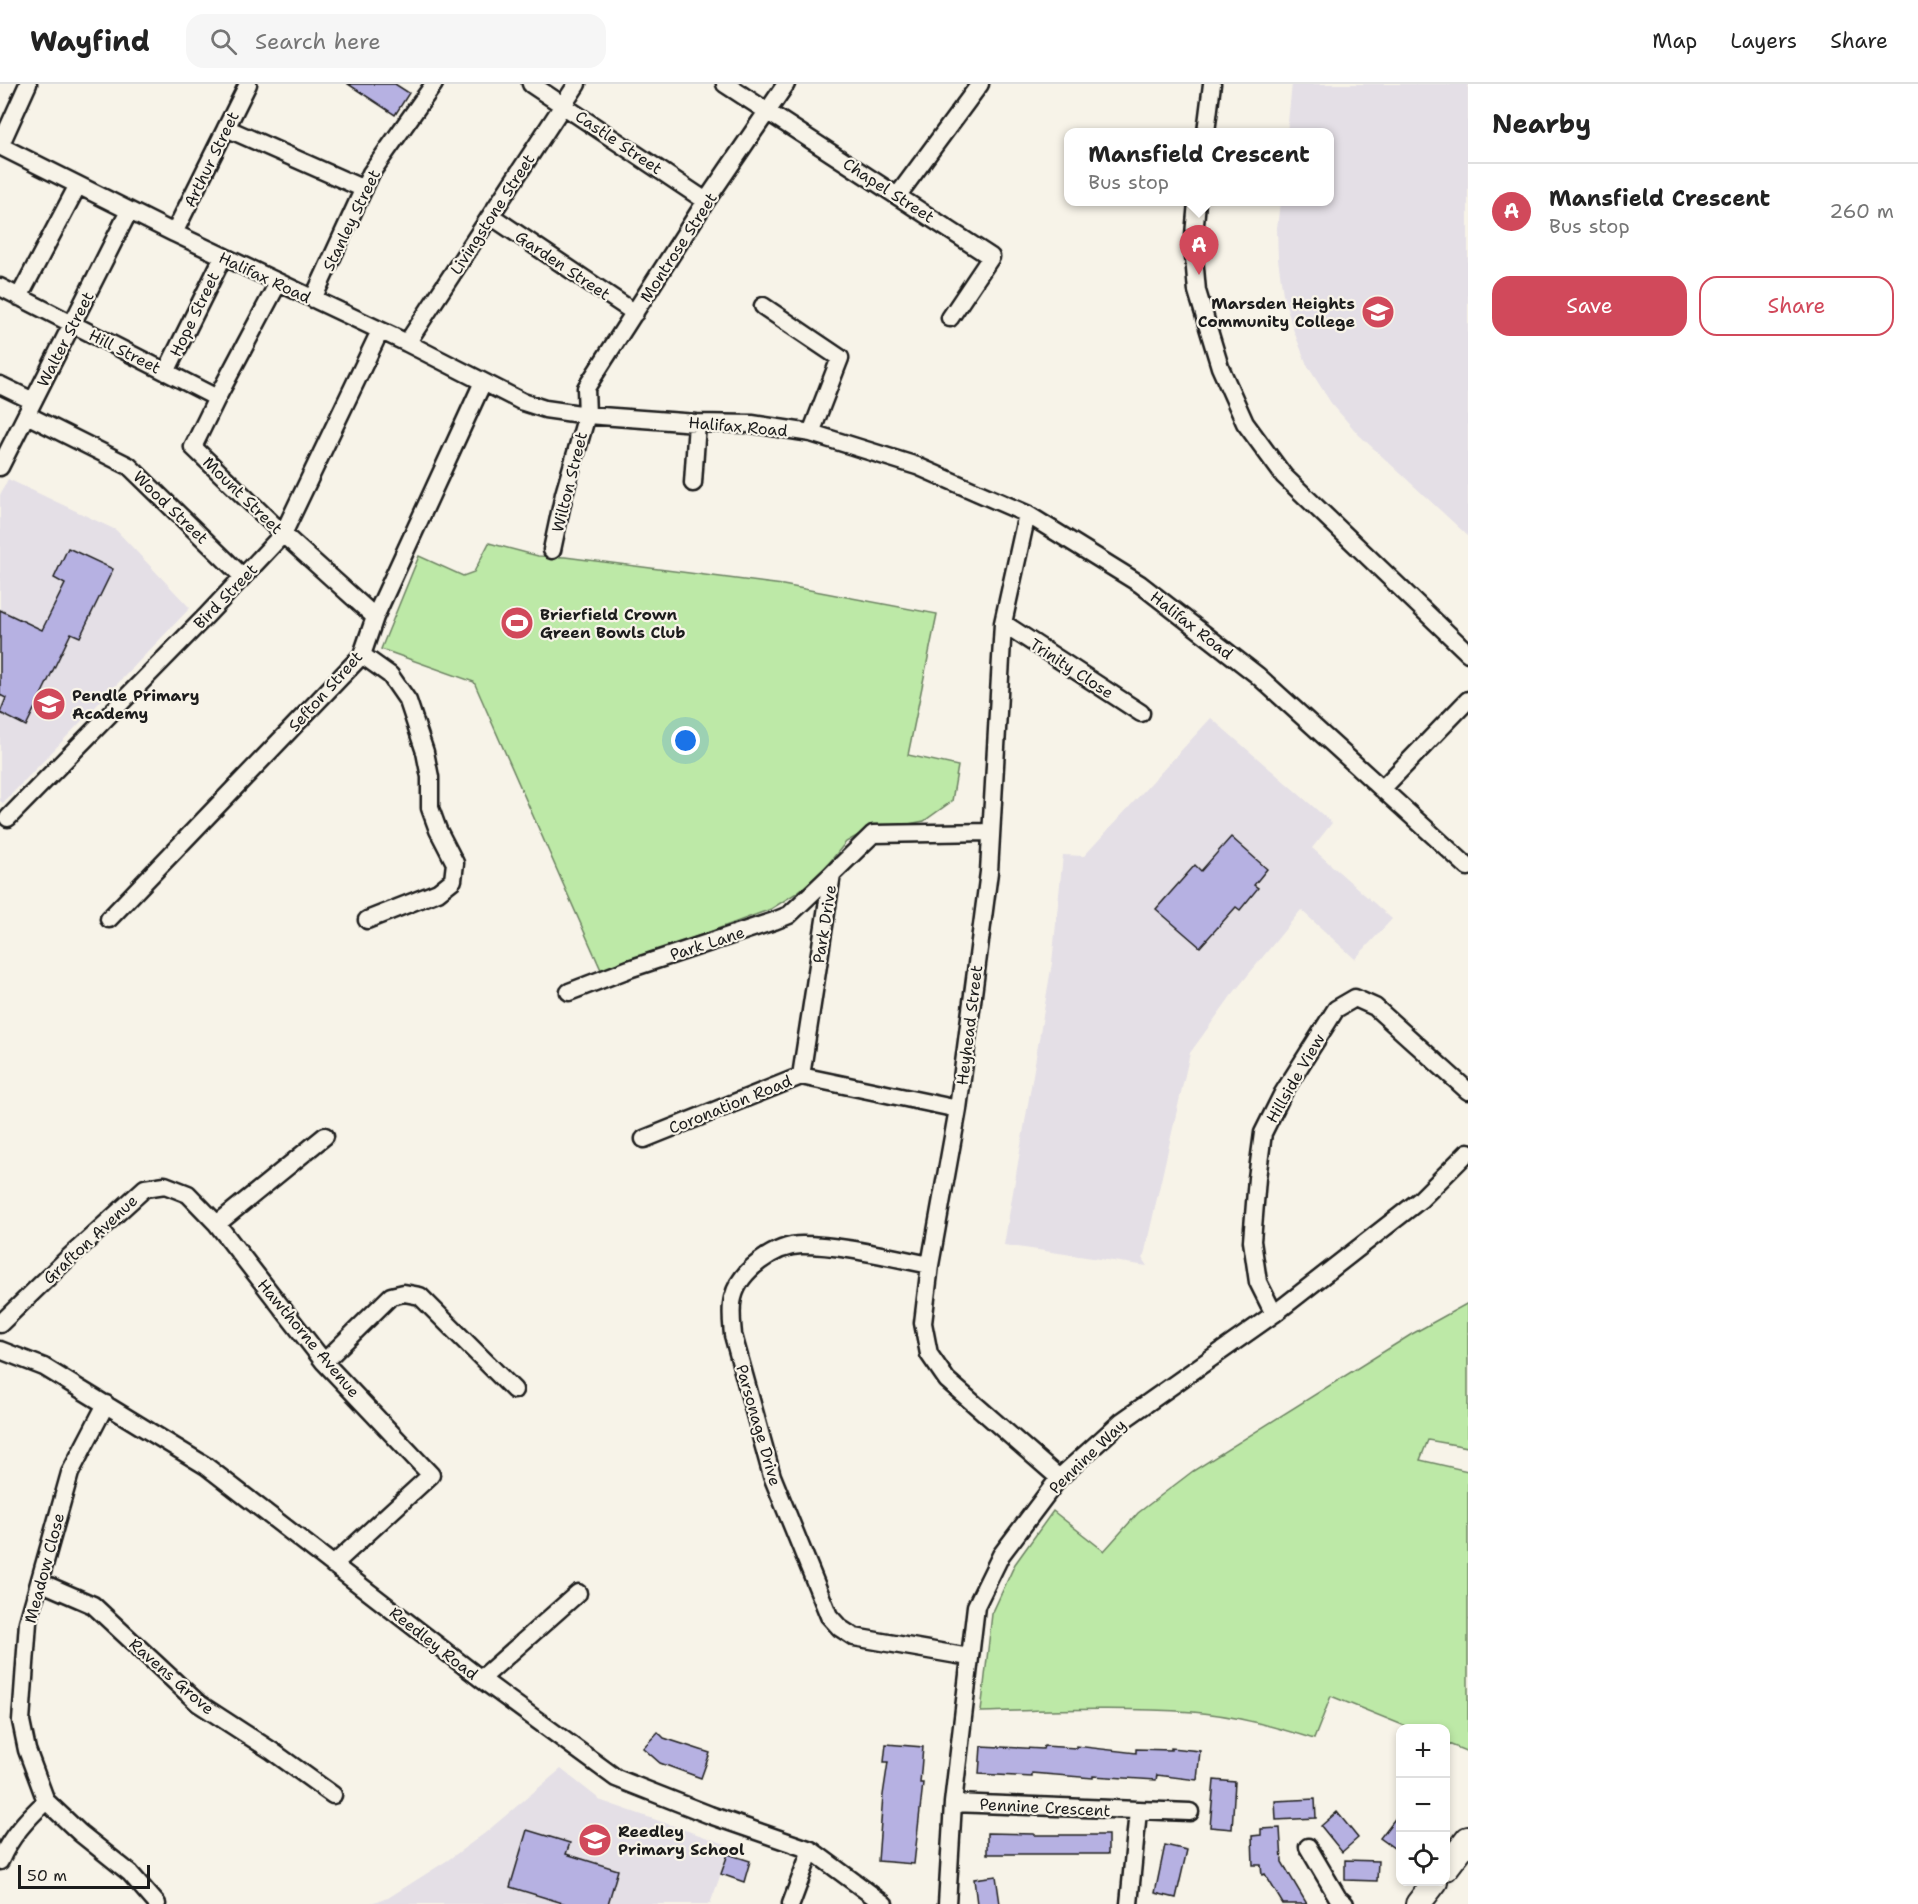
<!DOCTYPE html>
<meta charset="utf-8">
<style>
:root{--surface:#fff;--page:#f6f6f6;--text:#222;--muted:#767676;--line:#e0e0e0;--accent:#d1495b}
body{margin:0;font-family:"Shantell Sans",sans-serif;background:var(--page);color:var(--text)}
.controls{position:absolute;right:18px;bottom:18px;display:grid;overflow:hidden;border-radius:12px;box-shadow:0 3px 9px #0003}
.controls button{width:54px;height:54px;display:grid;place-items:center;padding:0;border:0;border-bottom:2px solid var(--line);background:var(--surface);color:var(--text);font:30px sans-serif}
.scale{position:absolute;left:18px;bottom:15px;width:132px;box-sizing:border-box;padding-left:6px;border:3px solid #1c1c1c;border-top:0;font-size:16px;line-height:21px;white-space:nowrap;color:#1c1c1c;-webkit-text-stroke:4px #f7f3e8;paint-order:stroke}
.you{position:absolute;left:686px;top:657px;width:21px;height:21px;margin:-15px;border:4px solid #fff;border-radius:50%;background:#1a73e8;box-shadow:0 0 0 9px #1a73e833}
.badge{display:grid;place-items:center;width:39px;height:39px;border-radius:50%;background:var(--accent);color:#fff;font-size:20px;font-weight:700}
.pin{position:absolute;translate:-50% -50px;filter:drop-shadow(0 2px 3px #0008)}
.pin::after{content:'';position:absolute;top:32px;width:21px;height:18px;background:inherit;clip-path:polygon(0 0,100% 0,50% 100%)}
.popup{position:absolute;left:1064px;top:44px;width:270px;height:78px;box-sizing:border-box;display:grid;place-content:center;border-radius:12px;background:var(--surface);filter:drop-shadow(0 2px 4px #0005);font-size:20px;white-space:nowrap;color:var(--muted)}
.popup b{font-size:22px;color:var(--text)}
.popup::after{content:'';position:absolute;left:50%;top:100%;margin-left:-12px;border:12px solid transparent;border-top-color:var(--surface)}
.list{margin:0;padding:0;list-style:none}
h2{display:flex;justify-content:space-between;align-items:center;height:78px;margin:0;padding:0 24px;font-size:26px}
h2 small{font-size:20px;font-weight:400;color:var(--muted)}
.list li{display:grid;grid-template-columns:39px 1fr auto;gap:18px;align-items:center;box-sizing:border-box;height:96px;padding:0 24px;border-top:2px solid var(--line)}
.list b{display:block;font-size:22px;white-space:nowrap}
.list p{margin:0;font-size:20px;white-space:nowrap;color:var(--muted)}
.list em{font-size:20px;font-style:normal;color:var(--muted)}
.actions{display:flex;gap:12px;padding:18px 24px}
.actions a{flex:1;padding:14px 0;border:2px solid var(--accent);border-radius:18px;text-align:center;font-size:21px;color:var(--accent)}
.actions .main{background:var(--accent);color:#fff}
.icon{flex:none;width:33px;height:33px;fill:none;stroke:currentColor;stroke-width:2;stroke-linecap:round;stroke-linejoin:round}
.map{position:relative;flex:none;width:1468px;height:1820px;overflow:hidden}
header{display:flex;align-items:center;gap:36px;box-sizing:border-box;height:84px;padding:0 30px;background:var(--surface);border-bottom:2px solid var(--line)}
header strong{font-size:28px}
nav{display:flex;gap:33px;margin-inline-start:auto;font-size:21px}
.search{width:420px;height:54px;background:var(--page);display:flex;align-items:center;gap:15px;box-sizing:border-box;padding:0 21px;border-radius:18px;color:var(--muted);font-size:22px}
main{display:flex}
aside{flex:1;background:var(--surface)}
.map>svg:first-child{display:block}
.built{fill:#e4dfe6}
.green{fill:#bde9a7;stroke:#6c8262;stroke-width:1.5}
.building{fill:#b6b1e2;stroke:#1c1c1c;stroke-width:1.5}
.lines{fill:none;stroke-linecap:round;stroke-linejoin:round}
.street-casing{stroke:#1c1c1c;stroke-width:21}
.secondary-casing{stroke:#1c1c1c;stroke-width:28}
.street{stroke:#f7f3e8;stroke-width:16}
.secondary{stroke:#f7f3e8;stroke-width:24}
.labels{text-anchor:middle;stroke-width:4.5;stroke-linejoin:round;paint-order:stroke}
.street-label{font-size:16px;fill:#1c1c1c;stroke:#f7f3e8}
.poi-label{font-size:16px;font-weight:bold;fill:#1c1c1c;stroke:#f7f3e8;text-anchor:start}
</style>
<header>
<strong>Wayfind</strong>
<div class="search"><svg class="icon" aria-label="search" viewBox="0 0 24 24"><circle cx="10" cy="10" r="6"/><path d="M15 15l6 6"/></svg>Search here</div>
<nav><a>Map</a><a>Layers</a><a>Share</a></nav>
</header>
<main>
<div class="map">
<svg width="1468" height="1820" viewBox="0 0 1468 1820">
<rect width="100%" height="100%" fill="#f7f3e8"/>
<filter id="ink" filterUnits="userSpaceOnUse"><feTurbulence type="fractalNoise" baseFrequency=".0167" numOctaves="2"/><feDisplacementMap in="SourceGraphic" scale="12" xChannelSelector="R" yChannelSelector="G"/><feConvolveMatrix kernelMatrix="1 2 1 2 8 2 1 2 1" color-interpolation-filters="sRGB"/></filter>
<g filter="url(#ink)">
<path class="built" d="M1292,0H1468V452L1359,351L1331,319L1307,281L1293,245L1283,210L1278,175L1277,144L1280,118H1330V48H1287Z
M8,395L116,446L190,524L3,719L0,717V411Z
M1211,634L1332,739L1312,764L1392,835L1355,875L1301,826L1231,912L1190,969L1143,1176L1147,1182L1004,1161L1052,879L1063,771L1084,772Z
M561,1685L599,1715V1716L731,1762L710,1820H367L388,1814L448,1776L485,1749Z"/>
<path class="green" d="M489,459L538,472L565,473L783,501L937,530L908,671L958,682L952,717L924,737L862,749L846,758L820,790L795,810L771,825L602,888L474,598L381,565L419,472L463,492L474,488Z
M1468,1219V1363L1428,1356L1420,1376L1468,1387V1668L1446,1659V1644H1410L1331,1612L1314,1655C1275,1643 1234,1631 1193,1628C1122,1623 1052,1626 981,1628L992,1530L1015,1480L1053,1427L1104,1467L1138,1429L1193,1387L1412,1250Z"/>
<path class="building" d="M348,0H395L409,9L395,31Z
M68,464L113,485L80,553L71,549L26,642L0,629L6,614L0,611V526L42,546L65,500L54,494Z
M1231,753L1267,785L1254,801L1258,804L1240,826L1236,823L1200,863L1156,825L1195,781L1201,787Z
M658,1648L664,1654L710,1669L701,1694L660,1679L643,1664Z
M886,1660L923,1663L920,1699H923L914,1780L878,1777L883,1711L888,1678H884Z
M981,1662L1043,1665L1044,1662L1076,1664V1662L1136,1669V1665L1171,1666V1664L1200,1667L1197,1696L1157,1691L1156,1696L1093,1692V1694L1032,1689V1693L979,1690Z
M1214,1696L1235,1698L1232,1745L1210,1743Z
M1315,1715L1316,1734L1276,1736L1275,1717Z
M1401,1727V1769L1380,1754Z
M1337,1728L1358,1754L1342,1768L1321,1742Z
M1280,1744L1282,1778L1307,1820H1283L1265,1790L1262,1791L1261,1781H1253L1252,1752L1261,1751V1745Z
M527,1746L570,1759L566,1770L618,1786L608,1820H566L510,1803Z
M987,1749L1034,1750V1751H1108V1770H987Z
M1165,1761L1187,1766L1176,1814L1155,1809Z
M728,1770L750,1777L744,1798L721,1790Z
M1345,1776L1378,1777L1377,1797L1345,1796Z
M996,1792L1000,1820H977L974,1795Z"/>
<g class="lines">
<g class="street-casing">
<path id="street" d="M531,0L706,117
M725,0L991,173L950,234
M226,44L364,105
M1206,48L1212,0
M0,62L174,149L407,259L523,318L545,325L587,331L697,339L752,340L811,349L917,382L1027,430L1140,500L1257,591L1468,783
M0,62L28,0
M898,111L980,0
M1197,118L1193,162L1197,207L1220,283L1245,339L1284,392L1468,569
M491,132L635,229
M174,149L248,0
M278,199L217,314L193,363L283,450L375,533
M0,203L217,314
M19,213L78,101
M313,215L371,89L434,0
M763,222L840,274L811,349
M407,259L577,0
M166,288L223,173
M0,301L33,317
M27,331L129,382L243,493
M0,383L129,127
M693,399L697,339
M1027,430L1003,539L989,788L958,1025L930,1181L923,1239L929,1270L947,1296L1059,1394
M552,466L564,410L587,331L586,304L706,117L786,0
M1003,539L1141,629
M362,571L390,591L408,617L425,668L430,693V724L438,746L455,779L453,796L438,808L367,836
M1382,705L1468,616
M8,734L207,531L283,450L380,247
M109,835L362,571L375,533L483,298
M569,908L629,885L774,837L789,831L832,790
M801,992L832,790L873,750L991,748
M644,1055L801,992L958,1025
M217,1140L325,1052
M930,1181C889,1173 843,1161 802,1161C775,1161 739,1187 733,1214C730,1226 732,1239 733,1251L772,1392L829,1532L840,1544L854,1553L969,1573
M1274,1230L1258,1198L1252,1157L1257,1094L1263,1049L1283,1009L1336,925L1355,914L1375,923L1468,1007
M0,1240L67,1175L145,1104L165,1101L188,1110L217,1140L324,1278L431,1391L333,1481
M0,1266L44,1283L206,1382L481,1595L616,1694L710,1731L811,1766L884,1820
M324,1278L391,1212L404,1209L420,1212L514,1306
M106,1320L70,1389L28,1538L21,1637L27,1666L46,1717L80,1749L130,1789L157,1820
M40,1498L93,1521L198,1619L272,1667L333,1711
M481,1595L578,1509
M953,1719L1190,1728
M1308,1763L1338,1814L1345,1820
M0,1777C10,1753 27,1735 46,1717
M791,1820L811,1766
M947,1820L953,1719L976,1522L1001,1471L1059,1394L1122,1337L1274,1230L1420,1116L1468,1068
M1129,1820L1138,1727"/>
</g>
<g class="secondary-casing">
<path id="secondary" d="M1446,1784L1468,1755
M1418,1820L1435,1798"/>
</g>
<use href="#street" class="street"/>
<use href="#secondary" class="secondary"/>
</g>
</g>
<defs>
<g id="school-disc" transform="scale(1.725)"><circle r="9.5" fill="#d1495b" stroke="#f7f3e8"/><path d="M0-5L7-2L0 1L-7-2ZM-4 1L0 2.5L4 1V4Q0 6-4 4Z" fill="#fff"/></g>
<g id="stadium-disc" transform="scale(1.725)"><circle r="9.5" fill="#d1495b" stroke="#f7f3e8"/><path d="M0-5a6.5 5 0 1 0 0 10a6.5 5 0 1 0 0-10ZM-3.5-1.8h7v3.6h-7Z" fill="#fff"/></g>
</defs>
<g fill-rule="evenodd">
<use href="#school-disc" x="1378" y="228"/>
<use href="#stadium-disc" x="517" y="539"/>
<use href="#school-disc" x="49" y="620"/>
<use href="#school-disc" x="595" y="1756"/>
</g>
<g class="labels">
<g class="street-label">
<text transform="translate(619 58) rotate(34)" y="6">Castle Street</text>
<text transform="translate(211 75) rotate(-64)" y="6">Arthur Street</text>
<text transform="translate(889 106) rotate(33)" y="6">Chapel Street</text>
<text transform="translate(492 130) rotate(-57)" y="6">Livingstone Street</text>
<text transform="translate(351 136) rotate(-64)" y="6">Stanley Street</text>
<text transform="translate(678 163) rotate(-57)" y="6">Montrose Street</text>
<text transform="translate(563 181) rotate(34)" y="6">Garden Street</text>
<text transform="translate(265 193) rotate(25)" y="6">Halifax Road</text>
<text transform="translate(194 230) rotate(-64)" y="6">Hope Street</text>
<text transform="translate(65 255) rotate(-63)" y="6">Walter Street</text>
<text transform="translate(125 267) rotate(27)" y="6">Hill Street</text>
<text transform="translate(738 342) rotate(5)" y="6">Halifax Road</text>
<text transform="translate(569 398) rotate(-76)" y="6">Wilton Street</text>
<text transform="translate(243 411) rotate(44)" y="6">Mount Street</text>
<text transform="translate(171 423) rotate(44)" y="6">Wood Street</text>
<text transform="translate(225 512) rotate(-46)" y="6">Bird Street</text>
<text transform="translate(1192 541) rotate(38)" y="6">Halifax Road</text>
<text transform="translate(1072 584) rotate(33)" y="6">Trinity Close</text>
<text transform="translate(325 607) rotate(-48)" y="6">Sefton Street</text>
<text transform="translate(824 840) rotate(-81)" y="6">Park Drive</text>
<text transform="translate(707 859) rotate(-18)" y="6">Park Lane</text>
<text transform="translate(969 941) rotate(-83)" y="6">Heyhead Street</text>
<text transform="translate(1295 994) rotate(-60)" y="6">Hillside View</text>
<text transform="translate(730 1020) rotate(-22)" y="6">Coronation Road</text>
<text transform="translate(90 1155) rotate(-43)" y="6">Grafton Avenue</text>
<text transform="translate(309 1254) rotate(50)" y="6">Hawthorne Avenue</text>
<text transform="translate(759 1341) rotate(74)" y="6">Parsonage Drive</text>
<text transform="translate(1087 1372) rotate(-44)" y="6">Pennine Way</text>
<text transform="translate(44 1484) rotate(-75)" y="6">Meadow Close</text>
<text transform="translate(434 1559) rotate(38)" y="6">Reedley Road</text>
<text transform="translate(172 1592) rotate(41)" y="6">Ravens Grove</text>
<text transform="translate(1045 1723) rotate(3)" y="6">Pennine Crescent</text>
</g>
<g class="poi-label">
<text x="1355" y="225" text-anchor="end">Marsden Heights<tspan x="1355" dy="18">Community College</tspan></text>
<text x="540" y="536">Brierfield Crown<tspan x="540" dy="18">Green Bowls Club</tspan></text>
<text x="72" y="617">Pendle Primary<tspan x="72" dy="18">Academy</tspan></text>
<text x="618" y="1753">Reedley<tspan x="618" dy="18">Primary School</tspan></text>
</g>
</g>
</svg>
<div class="controls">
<button>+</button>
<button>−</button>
<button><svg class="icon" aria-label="locate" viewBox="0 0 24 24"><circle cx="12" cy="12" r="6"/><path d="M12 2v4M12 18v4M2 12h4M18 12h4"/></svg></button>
</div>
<div class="scale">50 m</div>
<div class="you"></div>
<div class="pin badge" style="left:1199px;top:191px">A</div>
<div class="popup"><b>Mansfield Crescent</b>Bus stop</div>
</div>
<aside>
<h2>Nearby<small></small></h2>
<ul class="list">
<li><span class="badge">A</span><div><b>Mansfield Crescent</b><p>Bus stop</p></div><em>260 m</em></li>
</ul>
<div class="actions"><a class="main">Save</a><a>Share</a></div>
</aside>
</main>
